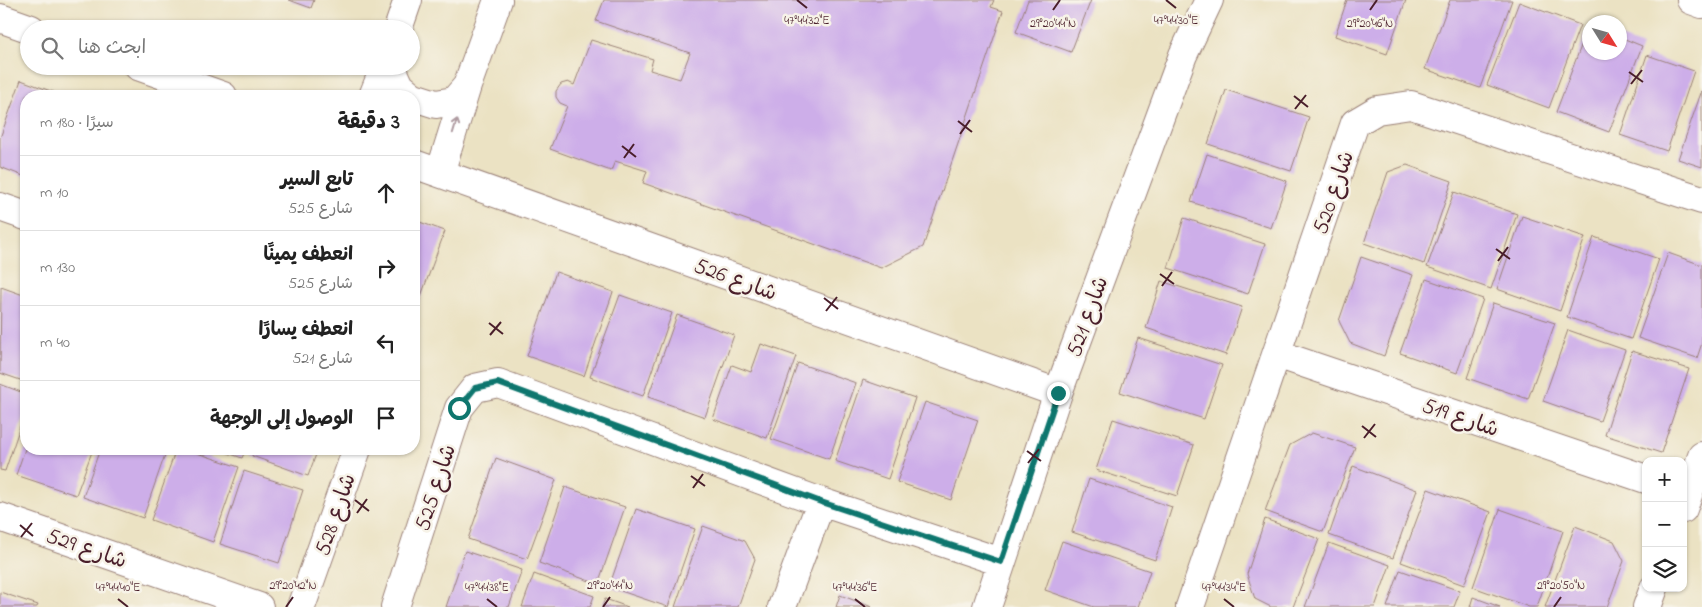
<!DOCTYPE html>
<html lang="ar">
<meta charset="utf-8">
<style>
:root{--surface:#fff;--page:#f2f2f2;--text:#222;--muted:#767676;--line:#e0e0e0}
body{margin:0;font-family:"Indie Flower","Playpen Sans Arabic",sans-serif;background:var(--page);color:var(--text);direction:rtl}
.controls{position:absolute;right:15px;bottom:15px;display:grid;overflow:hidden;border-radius:10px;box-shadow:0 1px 4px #0004}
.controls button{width:45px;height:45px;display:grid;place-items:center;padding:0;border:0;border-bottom:1px solid var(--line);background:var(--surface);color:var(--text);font:25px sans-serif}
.compass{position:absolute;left:1582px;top:15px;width:45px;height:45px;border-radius:50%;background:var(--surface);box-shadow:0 1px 4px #0004;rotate:127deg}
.stop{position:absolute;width:15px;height:15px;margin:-11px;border:4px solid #0f766e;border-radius:50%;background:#fff}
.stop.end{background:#0f766e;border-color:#fff;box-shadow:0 1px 5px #0008}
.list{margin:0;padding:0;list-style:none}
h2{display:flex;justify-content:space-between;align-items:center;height:65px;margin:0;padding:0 20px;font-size:21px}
h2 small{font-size:16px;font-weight:400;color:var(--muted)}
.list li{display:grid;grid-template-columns:32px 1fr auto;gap:15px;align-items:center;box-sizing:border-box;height:75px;padding:0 20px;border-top:1px solid var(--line)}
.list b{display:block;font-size:19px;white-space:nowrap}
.list p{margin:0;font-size:16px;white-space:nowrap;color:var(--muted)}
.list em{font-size:16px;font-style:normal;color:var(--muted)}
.icon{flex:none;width:28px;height:28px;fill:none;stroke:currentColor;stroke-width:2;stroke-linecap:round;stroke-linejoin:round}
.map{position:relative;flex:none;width:1702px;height:607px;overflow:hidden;direction:ltr}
.search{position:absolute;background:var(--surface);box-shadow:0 1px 4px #0004;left:20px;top:20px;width:400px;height:55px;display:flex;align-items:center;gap:12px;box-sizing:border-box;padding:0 18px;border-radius:28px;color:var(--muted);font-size:19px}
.panel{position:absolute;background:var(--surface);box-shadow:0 1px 4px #0004;left:20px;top:90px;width:400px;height:365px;border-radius:20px;direction:rtl}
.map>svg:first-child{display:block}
.building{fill:#cdaee9}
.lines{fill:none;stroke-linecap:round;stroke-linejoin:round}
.minor-casing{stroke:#9a8077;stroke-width:30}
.minor{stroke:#fff;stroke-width:28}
.oneway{stroke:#ae9aa0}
.route{stroke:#0f766e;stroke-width:6}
.ticks{fill:none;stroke:#4a1f2b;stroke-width:2}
.labels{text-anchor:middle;stroke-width:5;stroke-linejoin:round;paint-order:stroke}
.street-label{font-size:22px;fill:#4a1f2b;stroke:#f7f3e8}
.ticks-label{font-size:12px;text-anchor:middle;fill:#4a1f2b;stroke:#f7f3e8;stroke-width:5;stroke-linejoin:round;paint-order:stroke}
</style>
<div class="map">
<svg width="1702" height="607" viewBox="0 0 1702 607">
<rect width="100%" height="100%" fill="#f7f3e8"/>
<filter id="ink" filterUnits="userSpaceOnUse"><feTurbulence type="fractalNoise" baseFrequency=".02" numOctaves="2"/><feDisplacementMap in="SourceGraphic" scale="10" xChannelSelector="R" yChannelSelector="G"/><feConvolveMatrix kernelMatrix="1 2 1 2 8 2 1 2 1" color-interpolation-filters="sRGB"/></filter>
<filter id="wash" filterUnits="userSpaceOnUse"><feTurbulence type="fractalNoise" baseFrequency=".0096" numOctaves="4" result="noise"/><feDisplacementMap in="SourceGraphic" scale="20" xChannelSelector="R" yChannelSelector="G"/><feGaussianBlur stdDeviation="1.12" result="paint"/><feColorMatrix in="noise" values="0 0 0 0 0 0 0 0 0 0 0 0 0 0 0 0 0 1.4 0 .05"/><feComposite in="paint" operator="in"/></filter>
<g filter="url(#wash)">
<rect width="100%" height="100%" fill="#ebe2c3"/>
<g id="blocks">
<path class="building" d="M289,0H314L311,8Z
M604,0H994L991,7L1003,11L923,247L881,268L643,183L647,171L615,161L611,171L550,149L567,106L560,103L556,97V91L561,84L568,82L574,85L591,40L653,59L650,70L680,79L690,53L596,21Z
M1028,0H1091L1071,52L1016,32Z
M1347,0H1406L1387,54L1335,36Z
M1450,0H1512L1480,88L1425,69Z
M1519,2L1580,25L1549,108L1487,85Z
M1589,25L1590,52H1620V37L1642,46L1609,132L1556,112Z
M1647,55L1694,71L1667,151L1620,135Z
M21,80L64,96H26V177L0,167V138Z
M1226,90L1309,117L1291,171L1208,144Z
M1702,90V167L1678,159Z
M1207,154L1287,181L1271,228L1191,202Z
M1407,165L1452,181L1424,264L1364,243L1388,172Z
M1454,192L1517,214L1491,289L1427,267Z
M1522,216L1585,237L1560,311L1497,289Z
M1184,218L1265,244L1248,294L1168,268Z
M414,220L445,231L414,315Z
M1594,237L1659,259L1631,339L1567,317Z
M1668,253L1702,265V343L1697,358L1638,338Z
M1361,257L1413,275L1384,356L1350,343L1339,321Z
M556,272L613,292L584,376L527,356Z
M1426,279L1483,299L1457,373L1400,353Z
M1161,281L1242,307L1226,355L1146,328Z
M1,287L26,296V382L0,373Z
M620,295L672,313L643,396L590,377Z
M1493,303L1555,323L1528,399L1467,378Z
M677,315L734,335L705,417L648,397Z
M1568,330L1625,350L1600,421L1543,401Z
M1138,338L1222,365L1204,419L1120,392Z
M761,344L796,356L767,438L713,419L732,365L751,372Z
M1632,351L1689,369L1661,453L1605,435Z
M798,363L856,383L829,459L771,439Z
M863,380L915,398L888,479L835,461Z
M0,384L26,394V409L5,471L0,470Z
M925,402L978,420L951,500L897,482Z
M1113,419L1194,445L1177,496L1096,470Z
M1312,433L1355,447L1323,532L1265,511L1290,445Z
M25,449H93L76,495L16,475Z
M100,449H167L143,518L83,497Z
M176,449H185L239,467L213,542L151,520Z
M217,449H246L242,458Z
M254,449H318L308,476L252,456Z
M496,458L556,480L527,559L468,539Z
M1353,466L1417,490L1393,558L1329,535Z
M244,471L303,490L279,563L220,544Z
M1089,479L1172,507L1155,560L1072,532Z
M565,487L625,507L598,584L539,563Z
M1428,489L1491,512L1464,585L1401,562Z
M636,509L695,529L668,607L609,587Z
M1500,509L1563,531L1537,607H1529L1473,587Z
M1265,519L1319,539L1293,607H1271L1255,599L1247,574Z
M703,526L745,541L755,559L738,607H675Z
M1575,526L1614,541L1624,561L1607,607H1545Z
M1062,541L1150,571L1138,607H1094L1045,590Z
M1329,543L1390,565L1375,607H1305Z
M465,551L522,570L509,607H446Z
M1400,570L1460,591L1454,607H1387Z
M534,574L594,596L590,607H522Z
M0,592L38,605L37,607H0Z
M840,595L872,607H836Z
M1473,597L1500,607H1470Z
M605,599L628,607H602Z"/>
</g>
</g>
<g filter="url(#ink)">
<use href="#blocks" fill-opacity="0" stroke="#9a8077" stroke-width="1"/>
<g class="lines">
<g class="minor-casing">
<path id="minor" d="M1691,0L1702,4
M0,18L31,29
M398,29L408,0
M138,66L223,96
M391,66L400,86L412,96
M373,96L385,66
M414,97L436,104L454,101L467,86
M414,164L1058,393
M440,173L467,86L498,0
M0,207L26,216
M1277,354L1646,479
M1683,509L1702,456
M0,517L259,607
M301,607L357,449
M395,607L459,408L475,388L498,383L821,502L1001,562
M782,607L821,502
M987,607L1058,393L1183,55L1209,0
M1190,607L1355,123L1377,110L1411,105L1702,200
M1647,607L1654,588"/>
</g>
<use href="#minor" class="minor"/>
</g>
<defs><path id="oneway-shaft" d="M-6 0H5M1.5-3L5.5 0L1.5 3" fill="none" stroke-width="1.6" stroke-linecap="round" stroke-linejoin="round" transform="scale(1.25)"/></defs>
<use class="oneway" href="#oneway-shaft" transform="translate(455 126) rotate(-73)"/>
</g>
<g class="lines" filter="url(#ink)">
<path class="route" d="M459,408L475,388L498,383L821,502L1001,562L1058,393"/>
</g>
<path class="ticks" d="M797,0L807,8M1166,0L1176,8M1053,10L1060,0M1370,10L1377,0M1629,72L1643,82M1631,84L1642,70M1294,96L1308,107M1295,109L1306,95M958,121L972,132M960,134L970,120M622,146L636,157M624,158L634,144M1496,249L1510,259M1498,261L1508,247M1160,274L1174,284M1162,286L1172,272M824,298L838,309M826,311L837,297M489,323L503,334M490,335L501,322M1362,426L1376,437M1364,438L1375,424M1027,451L1041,461M1028,463L1039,449M691,476L705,486M693,488L703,474M355,500L369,511M357,513L367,499M20,525L33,536M21,537L32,523M118,599L128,607M487,599L497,607M855,599L865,607M1224,599L1234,607M286,607L293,597M603,607L610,597M1554,607L1561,597"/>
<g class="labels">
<g class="street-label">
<text transform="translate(1332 192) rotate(-71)" y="8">شارع 520</text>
<text transform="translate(736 278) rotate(20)" y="8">شارع 526</text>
<text transform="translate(1086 316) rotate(-70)" y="8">شارع 521</text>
<text transform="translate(1461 416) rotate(19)" y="8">شارع 519</text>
<text transform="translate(434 487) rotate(-72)" y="8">شارع 525</text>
<text transform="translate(334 514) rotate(-71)" y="8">شارع 528</text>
<text transform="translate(87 547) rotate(19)" y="8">شارع 529</text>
</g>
</g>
<g class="ticks-label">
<text x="807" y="24">47°44'32"E</text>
<text x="1176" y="24">47°44'30"E</text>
<text x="1053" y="27">29°20'44"N</text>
<text x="1370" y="27">29°20'46"N</text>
<text x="293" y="589">29°20'42"N</text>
<text x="610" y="589">29°20'44"N</text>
<text x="1561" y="589">29°20'50"N</text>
<text x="118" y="591">47°44'40"E</text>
<text x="487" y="591">47°44'38"E</text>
<text x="855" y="591">47°44'36"E</text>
<text x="1224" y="591">47°44'34"E</text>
</g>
</svg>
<div class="controls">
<button>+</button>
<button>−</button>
<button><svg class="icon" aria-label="layers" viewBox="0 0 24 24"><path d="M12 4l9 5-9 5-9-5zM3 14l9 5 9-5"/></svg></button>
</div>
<svg class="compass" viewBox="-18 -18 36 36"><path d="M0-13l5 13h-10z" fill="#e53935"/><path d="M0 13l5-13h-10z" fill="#767676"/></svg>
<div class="stop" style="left:459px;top:408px"></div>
<div class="stop end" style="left:1058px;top:393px"></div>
<div class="search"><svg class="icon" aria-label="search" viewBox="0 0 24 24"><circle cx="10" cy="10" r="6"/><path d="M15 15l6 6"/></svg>ابحث هنا</div>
<section class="panel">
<h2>3 دقيقة<small>سيرًا · 180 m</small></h2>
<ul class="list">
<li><svg class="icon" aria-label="ahead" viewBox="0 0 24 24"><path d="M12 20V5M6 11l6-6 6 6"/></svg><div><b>تابع السير</b><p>شارع 525</p></div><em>10 m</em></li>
<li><svg class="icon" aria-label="right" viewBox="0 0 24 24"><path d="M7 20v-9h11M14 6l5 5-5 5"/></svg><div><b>انعطف يمينًا</b><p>شارع 525</p></div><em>130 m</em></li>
<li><svg class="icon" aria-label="left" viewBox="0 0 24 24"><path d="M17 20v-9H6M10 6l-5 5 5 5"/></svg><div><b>انعطف يسارًا</b><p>شارع 521</p></div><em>40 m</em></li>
<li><svg class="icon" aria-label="arrive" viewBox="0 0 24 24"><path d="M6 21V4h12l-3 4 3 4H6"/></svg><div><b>الوصول إلى الوجهة</b></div></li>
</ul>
</section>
</div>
